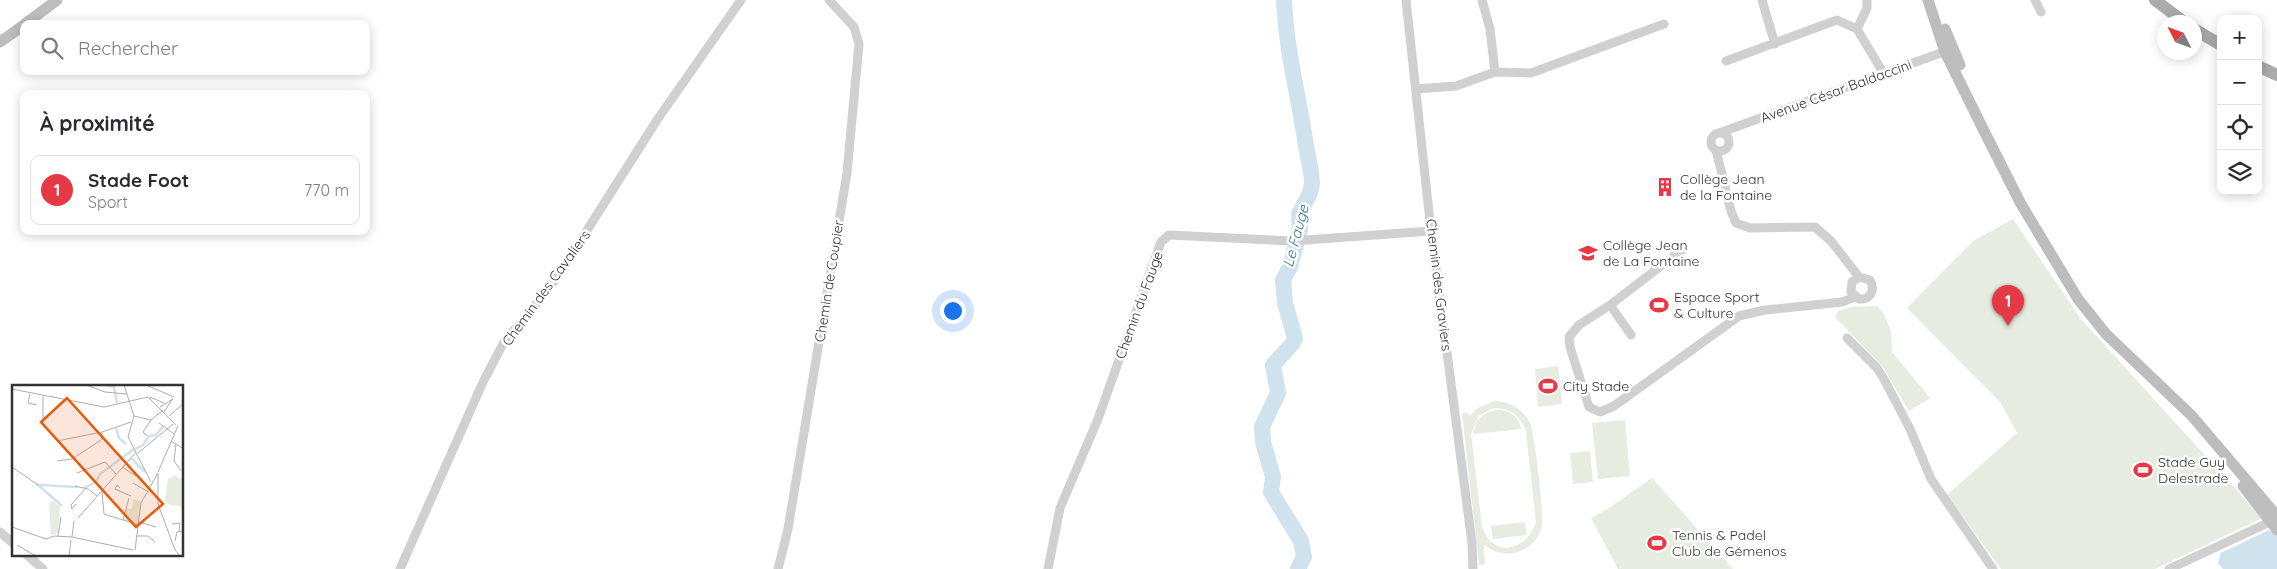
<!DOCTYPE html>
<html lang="fr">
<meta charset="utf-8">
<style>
:root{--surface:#fff;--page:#f2f2f3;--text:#2b2b33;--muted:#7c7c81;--line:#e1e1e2;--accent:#e63946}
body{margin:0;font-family:Quicksand,sans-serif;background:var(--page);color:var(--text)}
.controls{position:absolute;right:15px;top:15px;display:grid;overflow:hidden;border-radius:10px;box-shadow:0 2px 12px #0003}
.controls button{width:45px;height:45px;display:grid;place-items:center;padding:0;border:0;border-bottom:1px solid var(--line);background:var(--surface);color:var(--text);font:25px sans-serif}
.compass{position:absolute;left:2157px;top:15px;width:45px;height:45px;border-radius:50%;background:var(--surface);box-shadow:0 2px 12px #0003;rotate:312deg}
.you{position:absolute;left:952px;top:310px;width:18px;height:18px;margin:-12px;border:4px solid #fff;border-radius:50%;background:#1a73e8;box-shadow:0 0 0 8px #1a73e833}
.badge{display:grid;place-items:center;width:32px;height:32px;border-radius:50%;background:var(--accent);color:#fff;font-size:16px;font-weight:700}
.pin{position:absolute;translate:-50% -41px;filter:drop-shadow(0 1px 2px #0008)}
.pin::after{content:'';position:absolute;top:26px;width:18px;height:15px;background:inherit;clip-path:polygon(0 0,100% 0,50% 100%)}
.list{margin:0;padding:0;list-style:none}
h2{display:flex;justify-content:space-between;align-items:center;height:65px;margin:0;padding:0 20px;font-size:21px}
h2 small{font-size:16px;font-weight:400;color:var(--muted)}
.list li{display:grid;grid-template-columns:32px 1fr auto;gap:15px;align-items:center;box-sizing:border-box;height:70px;margin:0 10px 10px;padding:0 10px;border:1px solid var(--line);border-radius:10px}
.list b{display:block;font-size:19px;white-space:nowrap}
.list p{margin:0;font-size:16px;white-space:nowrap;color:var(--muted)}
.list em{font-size:16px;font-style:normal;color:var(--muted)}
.icon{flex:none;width:28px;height:28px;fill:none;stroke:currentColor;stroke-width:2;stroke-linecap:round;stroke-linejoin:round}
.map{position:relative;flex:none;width:2277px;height:569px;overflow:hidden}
.search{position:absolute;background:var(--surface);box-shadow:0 2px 12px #0003;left:20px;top:20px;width:350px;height:55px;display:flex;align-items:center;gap:12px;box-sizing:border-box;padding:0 18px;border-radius:10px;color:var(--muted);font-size:19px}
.panel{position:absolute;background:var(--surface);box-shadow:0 2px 12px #0003;left:20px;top:90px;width:350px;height:145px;border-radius:10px}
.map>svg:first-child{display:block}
.green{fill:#e6ecdf;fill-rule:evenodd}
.water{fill:#cfe2ee}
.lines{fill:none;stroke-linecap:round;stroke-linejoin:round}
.river{stroke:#cfe2ee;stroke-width:16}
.minor{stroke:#d0d0d0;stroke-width:9}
.secondary{stroke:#bdbdbd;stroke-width:11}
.primary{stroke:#ababab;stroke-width:12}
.labels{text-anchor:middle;stroke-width:5;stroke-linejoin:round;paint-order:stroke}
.street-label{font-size:14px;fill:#333;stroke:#fff}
.poi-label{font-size:14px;fill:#333;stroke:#fff;text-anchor:start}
.water-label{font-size:15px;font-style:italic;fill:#3f7597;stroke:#fff}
.inset-river{fill:none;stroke:#cfe2ee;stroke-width:2.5}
.inset-road{fill:none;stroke:#adadad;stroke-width:1}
.view{fill:#e8590c;fill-opacity:0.15;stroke:#e8590c;stroke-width:2.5}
.inset-edge{fill:none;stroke:#333;stroke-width:2.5}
</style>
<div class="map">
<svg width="2277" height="569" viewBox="0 0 2277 569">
<rect width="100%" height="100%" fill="#fff"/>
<path class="green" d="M2013,219L2080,318L2262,518L2155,569H2001L1947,495L2017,433L2001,403L1907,308L1973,241Z
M1877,306L1884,314L1891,331L1892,352L1930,398L1909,411L1883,367L1835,317L1838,311L1852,307Z
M1558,366L1562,404L1538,407L1535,369Z
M1494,401C1509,402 1521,407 1529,421C1535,431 1543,510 1542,525C1539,545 1517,558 1497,552C1492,551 1488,547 1484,545L1485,564L1479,565L1462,413H1468L1470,416L1476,409ZM1493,408C1511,408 1521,416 1526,432L1536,522C1527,551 1493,559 1482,527L1471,434L1478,416Z
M1501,410C1513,412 1519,417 1521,429L1474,434C1474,417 1486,411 1501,410Z
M1625,420L1630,476L1598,479L1592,423Z
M1590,451L1593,482L1573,484L1570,453Z
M1652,478L1733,569H1618L1591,518L1609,508Z
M1525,522L1527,535L1493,539L1491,526Z"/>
<path class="water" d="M2269,530L2277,536V569H2223L2218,563L2221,553Z"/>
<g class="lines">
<path class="river" d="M1284,0C1286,50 1299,97 1306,146C1308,159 1312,171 1312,184L1310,193L1299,214L1300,230L1290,267L1283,280L1285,303L1295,338L1292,344L1273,365L1278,393L1262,427L1263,442L1273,477L1271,492L1301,541L1304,557L1298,569"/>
<path class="minor" d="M1406,0L1431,231L1472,543L1473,569
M1482,0L1490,29L1495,72
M1762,0L1775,44
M2035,0L2041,12
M1857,29L1867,8V0
M1726,61L1837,20L1857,29L1884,74
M1416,89L1456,86L1495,72L1531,73L1664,24
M1711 142a9 9 0 1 1 18 0a9 9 0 1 1-18 0Z
M1719,133L1949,50
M1716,150L1731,211L1736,223L1750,228L1815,227L1831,241L1859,277L1870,280C1876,291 1870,300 1859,299L1851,292L1852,282L1859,277
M1610,305L1682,250
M1631,335L1610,305L1579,325L1569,337L1570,347L1589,407L1600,412L1614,406L1739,316L1765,310L1842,302L1855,297
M1847,338L1877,368L1885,381L1910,429L1931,479L1993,569
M0,532L14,544
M27,555L43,569
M400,569L483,382L505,340L527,316L558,276L657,120L741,0
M778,569L788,529L847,173L859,44L854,27L829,0
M1048,569L1060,508L1098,419L1161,242L1169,235L1292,241L1431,231
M2169,569L2274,520"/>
<path class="secondary" d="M1928,0L1945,52L1986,135L2021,204L2078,299L2106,334L2192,416L2277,516
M25,24L57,0
M1945,29L1960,65
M0,42L24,25
M2243,486L2277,530"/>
<path class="primary" d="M2155,0L2184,22
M2194,29L2221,45
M2258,66L2277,75"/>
</g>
<defs>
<g id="building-bare" transform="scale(1.5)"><path d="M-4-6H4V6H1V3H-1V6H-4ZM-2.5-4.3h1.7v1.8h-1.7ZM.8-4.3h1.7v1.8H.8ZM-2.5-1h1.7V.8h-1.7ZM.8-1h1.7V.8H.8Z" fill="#e63946" stroke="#fff" stroke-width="2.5" paint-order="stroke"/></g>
<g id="school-bare" transform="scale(1.5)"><path d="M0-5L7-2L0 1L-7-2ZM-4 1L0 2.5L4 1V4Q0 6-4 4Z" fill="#e63946" stroke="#fff" stroke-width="2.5" paint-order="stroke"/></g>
<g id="stadium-bare" transform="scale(1.5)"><path d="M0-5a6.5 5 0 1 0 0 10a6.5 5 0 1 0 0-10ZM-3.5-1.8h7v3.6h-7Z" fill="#e63946" stroke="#fff" stroke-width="2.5" paint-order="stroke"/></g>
</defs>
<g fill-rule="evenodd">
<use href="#building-bare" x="1665" y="187"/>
<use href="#school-bare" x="1588" y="253"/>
<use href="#stadium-bare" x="1659" y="305"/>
<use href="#stadium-bare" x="1548" y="386"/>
<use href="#stadium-bare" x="2143" y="470"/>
<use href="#stadium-bare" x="1657" y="543"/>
</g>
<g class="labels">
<g class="street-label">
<text transform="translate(1836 91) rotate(-20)" y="5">Avenue César Baldaccini</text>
<text transform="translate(829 281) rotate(-81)" y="5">Chemin de Coupier</text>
<text transform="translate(1439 285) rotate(83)" y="5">Chemin des Graviers</text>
<text transform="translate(546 288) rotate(-54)" y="5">Chemin des Cavaliers</text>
<text transform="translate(1139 305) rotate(-70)" y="5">Chemin du Fauge</text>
</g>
<g class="poi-label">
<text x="1680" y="184">Collège Jean<tspan x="1680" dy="16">de la Fontaine</tspan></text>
<text x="1603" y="250">Collège Jean<tspan x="1603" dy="16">de La Fontaine</tspan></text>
<text x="1674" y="302">Espace Sport<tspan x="1674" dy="16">&amp; Culture</tspan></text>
<text x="1563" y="391">City Stade</text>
<text x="2158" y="467">Stade Guy<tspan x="2158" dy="16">Delestrade</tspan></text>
<text x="1672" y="540">Tennis &amp; Padel<tspan x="1672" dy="16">Club de Gémenos</tspan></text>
</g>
<g class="water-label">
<text transform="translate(1296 236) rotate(-75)" y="5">Le Fauge</text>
</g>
</g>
<g transform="translate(12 385)">
<rect width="171" height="171" fill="#fff"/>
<path d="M164,90L167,94L171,93V126L168,121L158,120L153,116L156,94ZM121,114L129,116L126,140L112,135L114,124H120ZM40,115L48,122L46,148L39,150L37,119Z" fill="#e6ecdf"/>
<path class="inset-river" d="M94,0L102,2L105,18M104,43L107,53L114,59M123,64L131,60L137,51L144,50L151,41M119,73L133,87M25,99L50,121M27,100L66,102M72,103L84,97L88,89L122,64"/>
<path class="inset-road" d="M74,0L93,7L115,9M112,0L122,31M134,0L162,12M0,4L92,22L136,12L164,40M18,9L16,18L25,20M138,12L152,18M148,22L161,14M152,27L161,13M122,31L116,52L139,97M122,31L139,35L151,25M157,31L172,18M147,38L162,49M31,39V11M135,51L131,47L139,35M45,56L90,47M159,56L172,64M164,59L162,76L169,86M126,68L161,39M45,76L60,74L83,59L90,54V47L119,37M0,82L26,100M110,82L124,91M146,87L166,41M65,88L93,77L104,89M146,89V119L163,165L168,171M121,98L135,106M63,101L76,104L85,111M108,103L105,100L103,104L119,111M90,107L92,129L127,140M64,119L60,124L59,120L74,103M66,133L124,67M111,135L117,113M127,137L144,142M160,139L168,138L167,146M0,142L34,154L42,151L60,152L121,165M46,151L49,132M125,151H136L143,157M60,152L62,136M163,156L165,147L172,146M5,160L24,171M123,165L129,118L146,88M57,171L59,155"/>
<path class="view" d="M55,13L151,119L124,142L29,37Z"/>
<rect width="171" height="171" class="inset-edge"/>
</g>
</svg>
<div class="controls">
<button>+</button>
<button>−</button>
<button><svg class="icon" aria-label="locate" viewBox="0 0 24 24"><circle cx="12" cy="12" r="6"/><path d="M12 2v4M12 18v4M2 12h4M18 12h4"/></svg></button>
<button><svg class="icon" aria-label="layers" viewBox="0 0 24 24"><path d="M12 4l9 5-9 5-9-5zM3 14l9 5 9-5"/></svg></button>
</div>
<svg class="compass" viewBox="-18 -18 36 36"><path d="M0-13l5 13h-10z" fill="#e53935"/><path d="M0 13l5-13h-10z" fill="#7c7c81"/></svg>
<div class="you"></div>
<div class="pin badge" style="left:2008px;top:326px">1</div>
<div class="search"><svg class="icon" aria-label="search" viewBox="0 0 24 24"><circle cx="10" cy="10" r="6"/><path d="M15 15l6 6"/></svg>Rechercher</div>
<section class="panel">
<h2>À proximité<small></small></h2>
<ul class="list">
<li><span class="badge">1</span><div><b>Stade Foot</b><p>Sport</p></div><em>770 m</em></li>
</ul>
</section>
</div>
